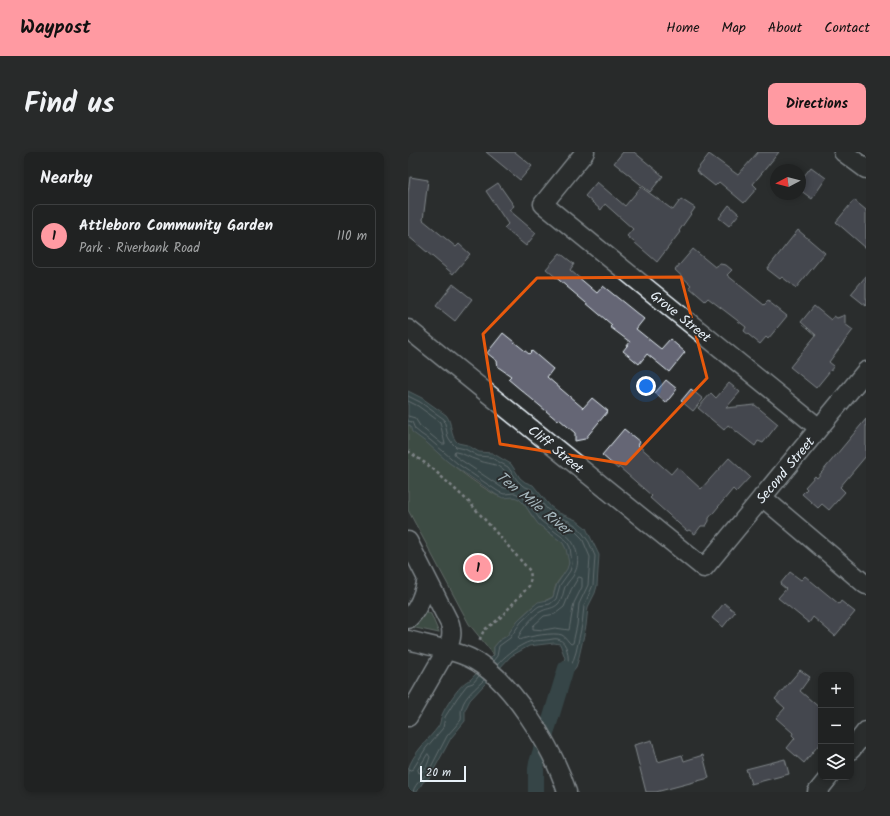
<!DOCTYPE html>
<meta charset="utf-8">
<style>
:root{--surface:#202222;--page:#282a2a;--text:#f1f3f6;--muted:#a2a4a5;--line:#3d3f40;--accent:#ff9aa2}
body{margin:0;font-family:Kalam,sans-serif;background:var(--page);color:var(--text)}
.controls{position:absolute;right:12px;bottom:12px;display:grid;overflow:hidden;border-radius:8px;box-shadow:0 2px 6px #0003}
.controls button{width:36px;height:36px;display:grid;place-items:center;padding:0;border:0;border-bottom:1px solid var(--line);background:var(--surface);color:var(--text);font:20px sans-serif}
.compass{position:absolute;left:362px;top:12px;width:36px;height:36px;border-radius:50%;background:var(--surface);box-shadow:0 2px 6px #0003;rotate:263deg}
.scale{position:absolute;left:12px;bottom:10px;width:46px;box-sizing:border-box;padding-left:4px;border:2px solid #e8f1f8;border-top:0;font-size:11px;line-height:14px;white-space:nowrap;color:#e8f1f8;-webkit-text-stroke:3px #2a2d2e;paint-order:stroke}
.you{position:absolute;left:238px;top:234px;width:14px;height:14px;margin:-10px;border:3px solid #fff;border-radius:50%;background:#1a73e8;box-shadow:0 0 0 6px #1a73e833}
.badge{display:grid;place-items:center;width:26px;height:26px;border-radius:50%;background:var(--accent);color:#111;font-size:13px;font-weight:700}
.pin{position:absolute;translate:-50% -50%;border:2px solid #fff;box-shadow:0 1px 4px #0006}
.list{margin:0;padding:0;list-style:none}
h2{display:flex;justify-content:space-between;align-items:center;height:52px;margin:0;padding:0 16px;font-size:17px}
h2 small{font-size:13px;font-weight:400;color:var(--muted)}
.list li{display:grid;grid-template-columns:26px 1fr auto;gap:12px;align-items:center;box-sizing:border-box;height:64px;margin:0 8px 8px;padding:0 8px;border:1px solid var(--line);border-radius:8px}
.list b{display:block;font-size:15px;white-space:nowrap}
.list p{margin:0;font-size:13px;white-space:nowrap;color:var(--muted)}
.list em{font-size:13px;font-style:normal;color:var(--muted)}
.icon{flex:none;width:22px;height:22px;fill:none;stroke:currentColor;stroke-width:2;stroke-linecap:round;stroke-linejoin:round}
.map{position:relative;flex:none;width:458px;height:640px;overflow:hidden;border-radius:8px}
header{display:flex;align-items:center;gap:24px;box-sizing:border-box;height:56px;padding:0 20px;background:var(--accent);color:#111}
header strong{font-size:19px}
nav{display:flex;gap:22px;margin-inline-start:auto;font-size:14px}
.intro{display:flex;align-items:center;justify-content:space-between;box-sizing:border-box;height:96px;padding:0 24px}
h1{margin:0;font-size:28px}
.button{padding:10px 18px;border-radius:8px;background:var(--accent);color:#111;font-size:14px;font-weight:700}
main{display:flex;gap:24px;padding:0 24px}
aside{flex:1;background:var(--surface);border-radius:8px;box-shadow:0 2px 6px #0003}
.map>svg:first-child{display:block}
.green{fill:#57715e;stroke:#a0b1ab}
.water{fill:#456366;stroke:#869ca0}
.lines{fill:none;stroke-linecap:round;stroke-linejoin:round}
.shore{stroke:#a7b8be;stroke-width:1}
.canal{stroke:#456366;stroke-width:16}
.building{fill:#656675;stroke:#e8f1f8}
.street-casing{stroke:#e8f1f8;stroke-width:21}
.path{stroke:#e8f1f8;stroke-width:2.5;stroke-dasharray:3 3;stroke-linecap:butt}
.street{stroke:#2a2d2e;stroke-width:18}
.marked{fill:none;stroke:#e8590c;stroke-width:3;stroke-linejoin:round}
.labels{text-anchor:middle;stroke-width:4;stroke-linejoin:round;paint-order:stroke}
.street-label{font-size:14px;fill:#e8f1f8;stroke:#2a2d2e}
.water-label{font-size:15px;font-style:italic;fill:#a7b8be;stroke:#2a2d2e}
</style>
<header>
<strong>Waypost</strong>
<nav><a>Home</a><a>Map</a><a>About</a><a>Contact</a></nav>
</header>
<div class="intro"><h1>Find us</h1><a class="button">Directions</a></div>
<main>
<aside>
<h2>Nearby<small></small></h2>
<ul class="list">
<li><span class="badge">1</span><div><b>Attleboro Community Garden</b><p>Park · Riverbank Road</p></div><em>110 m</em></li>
</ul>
</aside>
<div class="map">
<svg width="458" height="640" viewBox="0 0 458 640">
<rect width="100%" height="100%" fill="#2a2d2e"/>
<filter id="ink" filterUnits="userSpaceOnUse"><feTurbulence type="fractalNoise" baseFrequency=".025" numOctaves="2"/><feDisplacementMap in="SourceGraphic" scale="8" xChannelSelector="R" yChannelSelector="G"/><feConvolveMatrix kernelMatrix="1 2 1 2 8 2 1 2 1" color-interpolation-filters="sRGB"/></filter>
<g filter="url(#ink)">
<path class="green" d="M0,273H2C6,283 13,285 21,292C41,311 63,329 88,343C96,347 105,342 111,347C117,352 120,358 124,364C129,371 137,378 144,383C148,386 153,388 156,392C159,397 161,404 161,410C161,419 153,424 149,431C147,435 146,440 145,445L125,454L110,468L99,484L92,488L86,495V503L61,472L0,358Z
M17,459L23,462L31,481L3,475Z"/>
<path class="water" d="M0,239L14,246L38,263C45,271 41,284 50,291L59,293L71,300L84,301L103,312L112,326L117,330L125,333L142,354L151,361L168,368L178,376L191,403L189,434L187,441L180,455L178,474L170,509L168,515L151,536V521L157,506L152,492L146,491L121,494L103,504L62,548L57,558V569L43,586L22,625L15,630L9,640H0C0,633 0,625 0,618C4,602 21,587 30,575C33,571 32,567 34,563C37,555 54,529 62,528L86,503V495L92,488L99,484L110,468L130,450L140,448L145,445L149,432L159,417L161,411L158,397L155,391L130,372L116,352L111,347L106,345L95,346L89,343L40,310L19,291L4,280L2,273H0Z"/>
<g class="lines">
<path class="shore" d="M0,244L12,250L36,267L40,285L44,291L48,295L57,297L70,304L82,305L100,315L109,328L115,334L123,337L139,357L150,365L161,369L170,375L181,390L187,404L185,433L176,454L174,473L168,500L163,515L160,514C161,506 160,490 150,487C146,486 142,488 138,488C130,489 123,488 116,492C106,497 97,504 89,513
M0,249L10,254L32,270L37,292H34L12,274L7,266L0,264
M0,269L4,270L7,277L13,282L22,288L50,312L73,328L91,340L96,342L107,341L113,344L119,349L133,369L158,388L162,395L164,412L162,419L152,433L148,447L142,452L131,454L127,457L113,470L102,486L91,494L89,504L85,509
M48,300C56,301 61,306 69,308C78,312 91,311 98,320C101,324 103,329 107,333V335L97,336L93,335L47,304L46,301Z
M142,365L167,379L174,386L182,405L180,433L171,452L169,473L165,491L163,492C160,490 158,485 154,483C147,480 120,484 112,488L110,486C113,478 126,462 134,459C140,456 145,457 150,452C155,447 155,440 157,435C160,429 165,426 167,420C170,414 170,408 169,402C165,382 152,381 140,368V366Z
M171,425L174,426V435L166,451L161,478L147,476L136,478L125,477V474L136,464L147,462L156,455L163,438Z
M20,602L22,605C20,611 18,619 11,621L10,618Z
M0,619L5,617L18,596L35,576L37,565L49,546L59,533L65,531L71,524
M5,640C7,630 17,626 22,617L39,584L53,568C54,564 52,560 54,555C57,544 68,536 76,528"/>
<path class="canal" d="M128,640V617L129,611L158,516"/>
</g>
<path class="building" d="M78,0H107L124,14L112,28Z
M215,0H226L255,24L242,40L206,11Z
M350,0H371L345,32L349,36L336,51L311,30L307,34L288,19L301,2L330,23Z
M403,15L418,26L404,47L392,38V29Z
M2,25L20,28L15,68L48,95L51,92L62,102L45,122L0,84V41Z
M189,30L217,54L233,35L265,58L273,47L287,56L271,79L272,80L249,110L219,84L225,77L197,52L193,58L177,44Z
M90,31L106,54L101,58L128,81L118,94L96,76L100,72L78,39Z
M446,48L458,58V96L428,70Z
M321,53L331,62L321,74L311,66Z
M390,78L417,101L388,136L374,125L372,127L359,117Z
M285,97L307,115L312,112L318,113L324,118L319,123L356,153L360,149L379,164L360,187L358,185L352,192L336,179L338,175L300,146L297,149L281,135L283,133L267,118Z
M152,101L166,112L162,118L189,141L195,134L236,167L228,177L253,197L262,187L277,200L261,220L239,202L231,212L215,199L222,190L202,175L204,173L138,117Z
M458,124V154L443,142Z
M45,132L64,147L47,169L28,154Z
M406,154L423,168L426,164L429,166L437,163V172L445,178L421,210L426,214L408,236L382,215L408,183L393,170Z
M95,181L121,202L124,199L145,217L139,225L175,256L184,246L200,259L177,287L167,289V281L151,267L150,269L100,227L103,224L90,215L89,209L79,201Z
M258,228L269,237L258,251L247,241Z
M321,231L332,240L318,256L347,253L370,272L355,291L350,289L347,294L320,273L316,278L290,256L303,241L308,246Z
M283,237L295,247L285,259L273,249Z
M458,267V304L432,335L437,340L421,358L414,352L410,356L394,342L399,337L397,335L407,324L409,326Z
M216,277L232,290L230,293L263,322L269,315L293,337L321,306L342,325L328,340L325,337L301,366V369L298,374H293L287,382L281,378L279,379L242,346L244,344L211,315L210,317L194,303Z
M382,420L393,428L397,424L431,452L433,449L447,460L427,484L405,465L401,471L370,446L378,437L372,432Z
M316,451L327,460L315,475L304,466Z
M392,518L402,525L392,539L413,557V590L396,611L379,596L387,586L384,583L385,581L368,566L377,556L367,547Z
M244,588L250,610L274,603L276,609L295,603L301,626L248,640H238L226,593Z
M377,607L381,622L343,632L338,617Z"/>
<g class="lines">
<g class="street-casing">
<path id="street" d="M177,0L135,52L411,276
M435,0L458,17
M0,177L296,416L458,219
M354,345L458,433
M0,389L42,472C45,482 43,489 38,499L0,565
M0,467C11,457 16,441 19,427
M0,488C18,493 46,498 62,506C102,525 146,598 159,640
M443,598L458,579
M409,640L421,625"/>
</g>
<path class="path" d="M0,299L24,316L62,351L122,419L123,426L121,434L91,467L76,478L71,489"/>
<use href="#street" class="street"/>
</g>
</g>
<path d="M0 0H458V640H0ZM273,125L299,226L218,312L92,292L75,182L129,126Z" fill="#2a2d2e" fill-opacity=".55" fill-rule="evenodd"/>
<path class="marked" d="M273,125L299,226L218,312L92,292L75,182L129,126Z"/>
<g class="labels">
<g class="street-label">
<text transform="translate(273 164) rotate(39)" y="5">Grove Street</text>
<text transform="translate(148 297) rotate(39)" y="5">Cliff Street</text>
<text transform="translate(377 318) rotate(-50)" y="5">Second Street</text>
</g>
<g class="water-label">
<text transform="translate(126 351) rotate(39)" y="5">Ten Mile River</text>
</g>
</g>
</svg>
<div class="controls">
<button>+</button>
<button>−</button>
<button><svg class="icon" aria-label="layers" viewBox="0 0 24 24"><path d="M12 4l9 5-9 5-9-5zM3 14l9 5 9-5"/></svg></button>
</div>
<svg class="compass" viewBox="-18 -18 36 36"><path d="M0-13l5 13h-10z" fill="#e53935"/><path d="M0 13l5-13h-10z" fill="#a2a4a5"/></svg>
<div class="scale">20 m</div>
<div class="you"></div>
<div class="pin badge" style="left:70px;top:416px">1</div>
</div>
</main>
